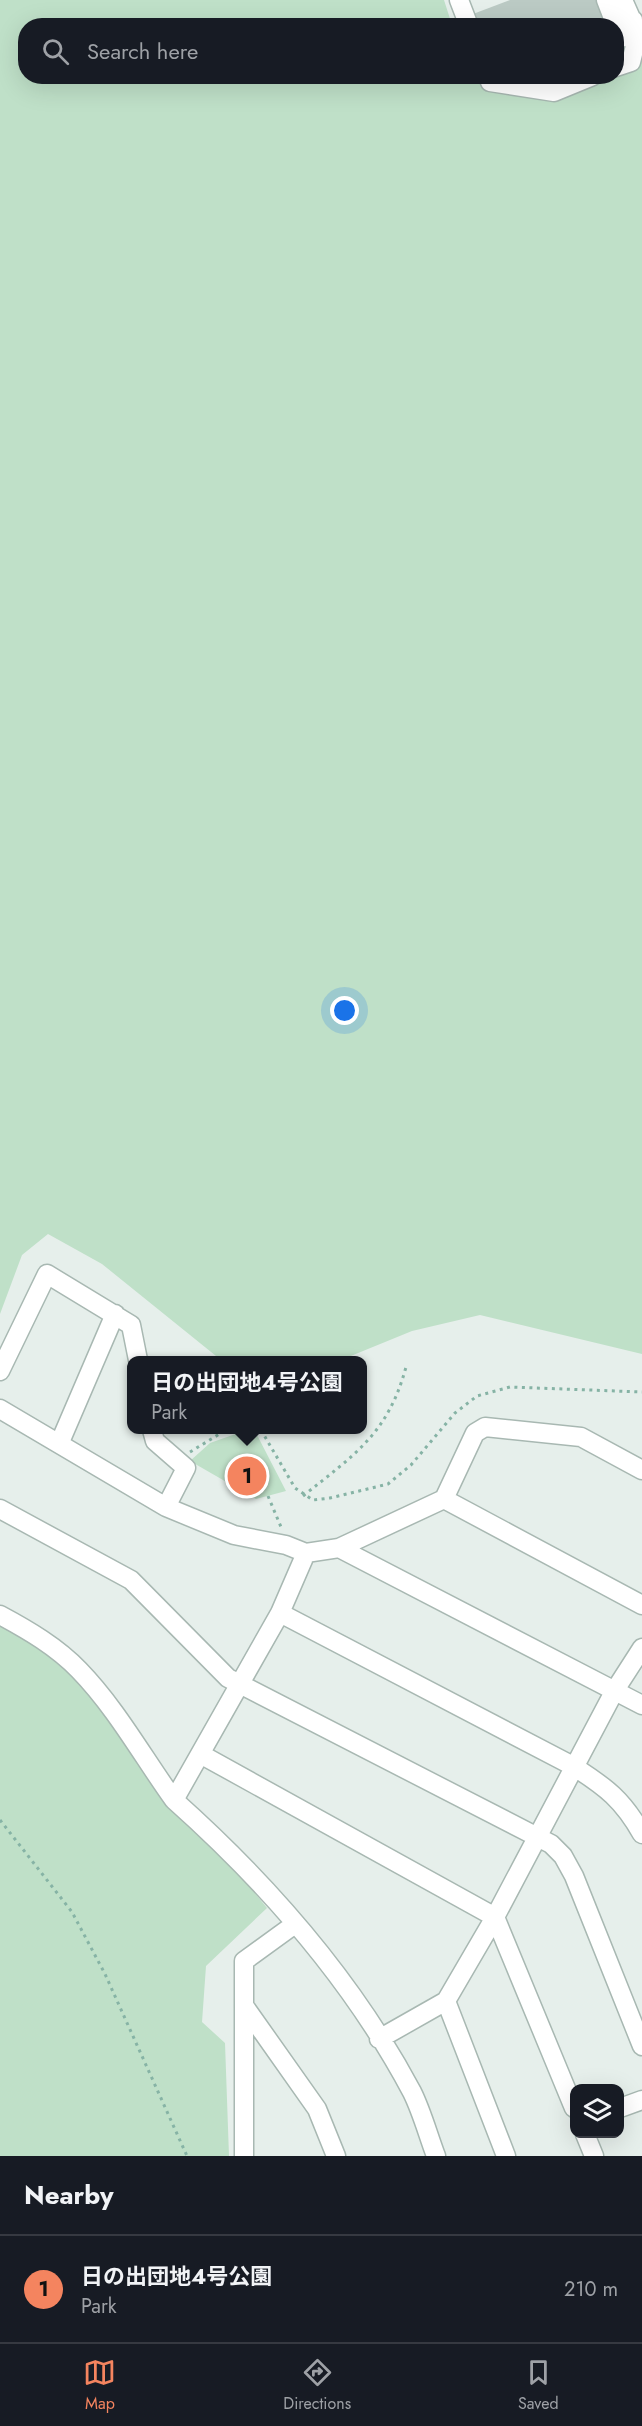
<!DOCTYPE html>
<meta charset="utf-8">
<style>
:root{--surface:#171b24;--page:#20242c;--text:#f1f3f6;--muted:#9ea1a6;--line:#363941;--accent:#f4845f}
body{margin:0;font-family:Jost,"Noto Sans JP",sans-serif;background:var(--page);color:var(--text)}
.controls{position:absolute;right:18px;bottom:18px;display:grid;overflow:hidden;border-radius:12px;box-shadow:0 6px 24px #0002}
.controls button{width:54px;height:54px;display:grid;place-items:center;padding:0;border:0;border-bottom:2px solid var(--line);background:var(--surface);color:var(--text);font:30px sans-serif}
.you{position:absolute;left:345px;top:1011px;width:21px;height:21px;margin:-15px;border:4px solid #fff;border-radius:50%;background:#1a73e8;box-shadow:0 0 0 9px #1a73e833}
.badge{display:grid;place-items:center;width:39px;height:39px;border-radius:50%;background:var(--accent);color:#111;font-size:20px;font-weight:700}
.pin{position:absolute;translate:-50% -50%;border:3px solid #fff;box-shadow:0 2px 6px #0006}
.popup{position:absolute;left:127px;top:1356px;width:240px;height:78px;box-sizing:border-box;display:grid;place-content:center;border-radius:12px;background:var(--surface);filter:drop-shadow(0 2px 4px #0005);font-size:20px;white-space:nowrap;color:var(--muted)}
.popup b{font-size:22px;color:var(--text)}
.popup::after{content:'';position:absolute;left:50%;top:100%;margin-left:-12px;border:12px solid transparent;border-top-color:var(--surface)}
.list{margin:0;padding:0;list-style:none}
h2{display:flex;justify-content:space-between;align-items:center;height:78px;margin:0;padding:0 24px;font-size:26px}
h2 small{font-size:20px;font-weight:400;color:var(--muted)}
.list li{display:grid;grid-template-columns:39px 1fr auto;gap:18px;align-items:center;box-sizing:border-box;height:108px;padding:0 24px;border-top:2px solid var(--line)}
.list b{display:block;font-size:22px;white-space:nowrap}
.list p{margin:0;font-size:20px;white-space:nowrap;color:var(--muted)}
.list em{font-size:20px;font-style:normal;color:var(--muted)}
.icon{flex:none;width:33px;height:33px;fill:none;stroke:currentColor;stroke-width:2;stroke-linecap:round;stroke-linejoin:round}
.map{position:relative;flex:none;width:642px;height:2156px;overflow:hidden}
.search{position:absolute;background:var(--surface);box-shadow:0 6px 24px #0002;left:18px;right:18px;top:18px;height:66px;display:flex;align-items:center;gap:15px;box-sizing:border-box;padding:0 21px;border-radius:24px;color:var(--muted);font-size:22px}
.sheet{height:186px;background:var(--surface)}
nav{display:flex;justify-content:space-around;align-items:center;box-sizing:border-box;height:84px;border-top:2px solid var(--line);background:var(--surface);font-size:16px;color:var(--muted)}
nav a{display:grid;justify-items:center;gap:3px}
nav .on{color:var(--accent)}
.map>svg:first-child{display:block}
.green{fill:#bfe0c8}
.building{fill:#bbcac4}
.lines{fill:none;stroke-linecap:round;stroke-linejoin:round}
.minor-casing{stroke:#a8b8b2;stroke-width:21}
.path{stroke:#86b3a5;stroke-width:3;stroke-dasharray:3 4.5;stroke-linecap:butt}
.minor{stroke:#fff;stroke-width:18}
</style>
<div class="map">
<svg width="642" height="2156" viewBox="0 0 642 2156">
<rect width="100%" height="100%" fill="#e6efeb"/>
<path class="green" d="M0,0H444L452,25L26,26V76H480L509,89L566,77L616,76L617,57L642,46V1354L480,1315L412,1331L341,1360H221L102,1264L48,1234L22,1255L0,1314Z
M244,1431L256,1433L286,1491L256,1499L190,1461L210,1443Z
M0,1618L66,1664L98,1703L163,1801L207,1834L267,1908L206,1966L202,2022L225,2043L229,2156H0Z"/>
<path class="building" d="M510,0H601L611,26H478L473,14Z"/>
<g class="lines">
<g class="minor-casing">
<path id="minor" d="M459,0L469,26
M606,0L616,26
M616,28L625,37L632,34L633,20
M616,67L631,62L638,34L623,0
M488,76L490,82L554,92L593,76
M0,1371L47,1274L131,1325L138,1360
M0,1409L166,1507L234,1535L286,1545L306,1553L339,1548L444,1499L475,1433L485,1427L581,1437L642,1470
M152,1430L155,1441L186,1468L166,1507
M60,1442L115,1314
M444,1499L642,1605
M0,1509L131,1580L228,1678L551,1844L563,1856L574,1876L642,2046
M339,1548L642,1705
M306,1553L280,1613L174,1800C267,1883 353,1981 412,2092C422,2112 428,2135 436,2156
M280,1613L573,1766C606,1787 623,1800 642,1834
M0,1615C28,1630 57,1647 79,1670C116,1708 143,1757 174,1800
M202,1755L495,1917L574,2108
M446,2001L506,2156
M245,2007L317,2109L336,2156
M379,2039L446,2001L495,1917L615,1690L642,1648
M620,2108L642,2100
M585,2134L594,2156
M244,2156V1961L295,1924"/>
</g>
<path class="path" d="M261,1430L295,1488L313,1500L330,1498L388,1484L411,1465L455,1413L477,1396L510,1387L642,1392
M190,1452L226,1430
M268,1496L281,1527
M303,1496C354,1455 388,1434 406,1367
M0,1820L72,1912L105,1974L187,2156"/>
<use href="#minor" class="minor"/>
</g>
</svg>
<div class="controls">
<button><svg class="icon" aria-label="layers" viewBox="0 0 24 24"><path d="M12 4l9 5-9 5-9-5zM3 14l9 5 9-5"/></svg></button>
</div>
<div class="you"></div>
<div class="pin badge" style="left:247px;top:1476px">1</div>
<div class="popup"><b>日の出団地4号公園</b>Park</div>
<div class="search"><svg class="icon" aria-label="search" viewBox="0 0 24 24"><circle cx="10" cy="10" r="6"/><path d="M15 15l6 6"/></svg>Search here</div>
</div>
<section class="sheet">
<h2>Nearby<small></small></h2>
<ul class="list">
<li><span class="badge">1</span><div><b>日の出団地4号公園</b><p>Park</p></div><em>210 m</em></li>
</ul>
</section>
<nav>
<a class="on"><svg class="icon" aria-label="map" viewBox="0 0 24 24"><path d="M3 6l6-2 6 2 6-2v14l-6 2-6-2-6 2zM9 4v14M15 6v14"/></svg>Map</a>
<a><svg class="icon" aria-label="directions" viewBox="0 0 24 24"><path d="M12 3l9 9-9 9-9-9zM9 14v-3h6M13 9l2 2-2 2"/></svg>Directions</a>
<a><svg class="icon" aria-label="saved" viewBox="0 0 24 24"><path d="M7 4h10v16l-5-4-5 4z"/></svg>Saved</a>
</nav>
